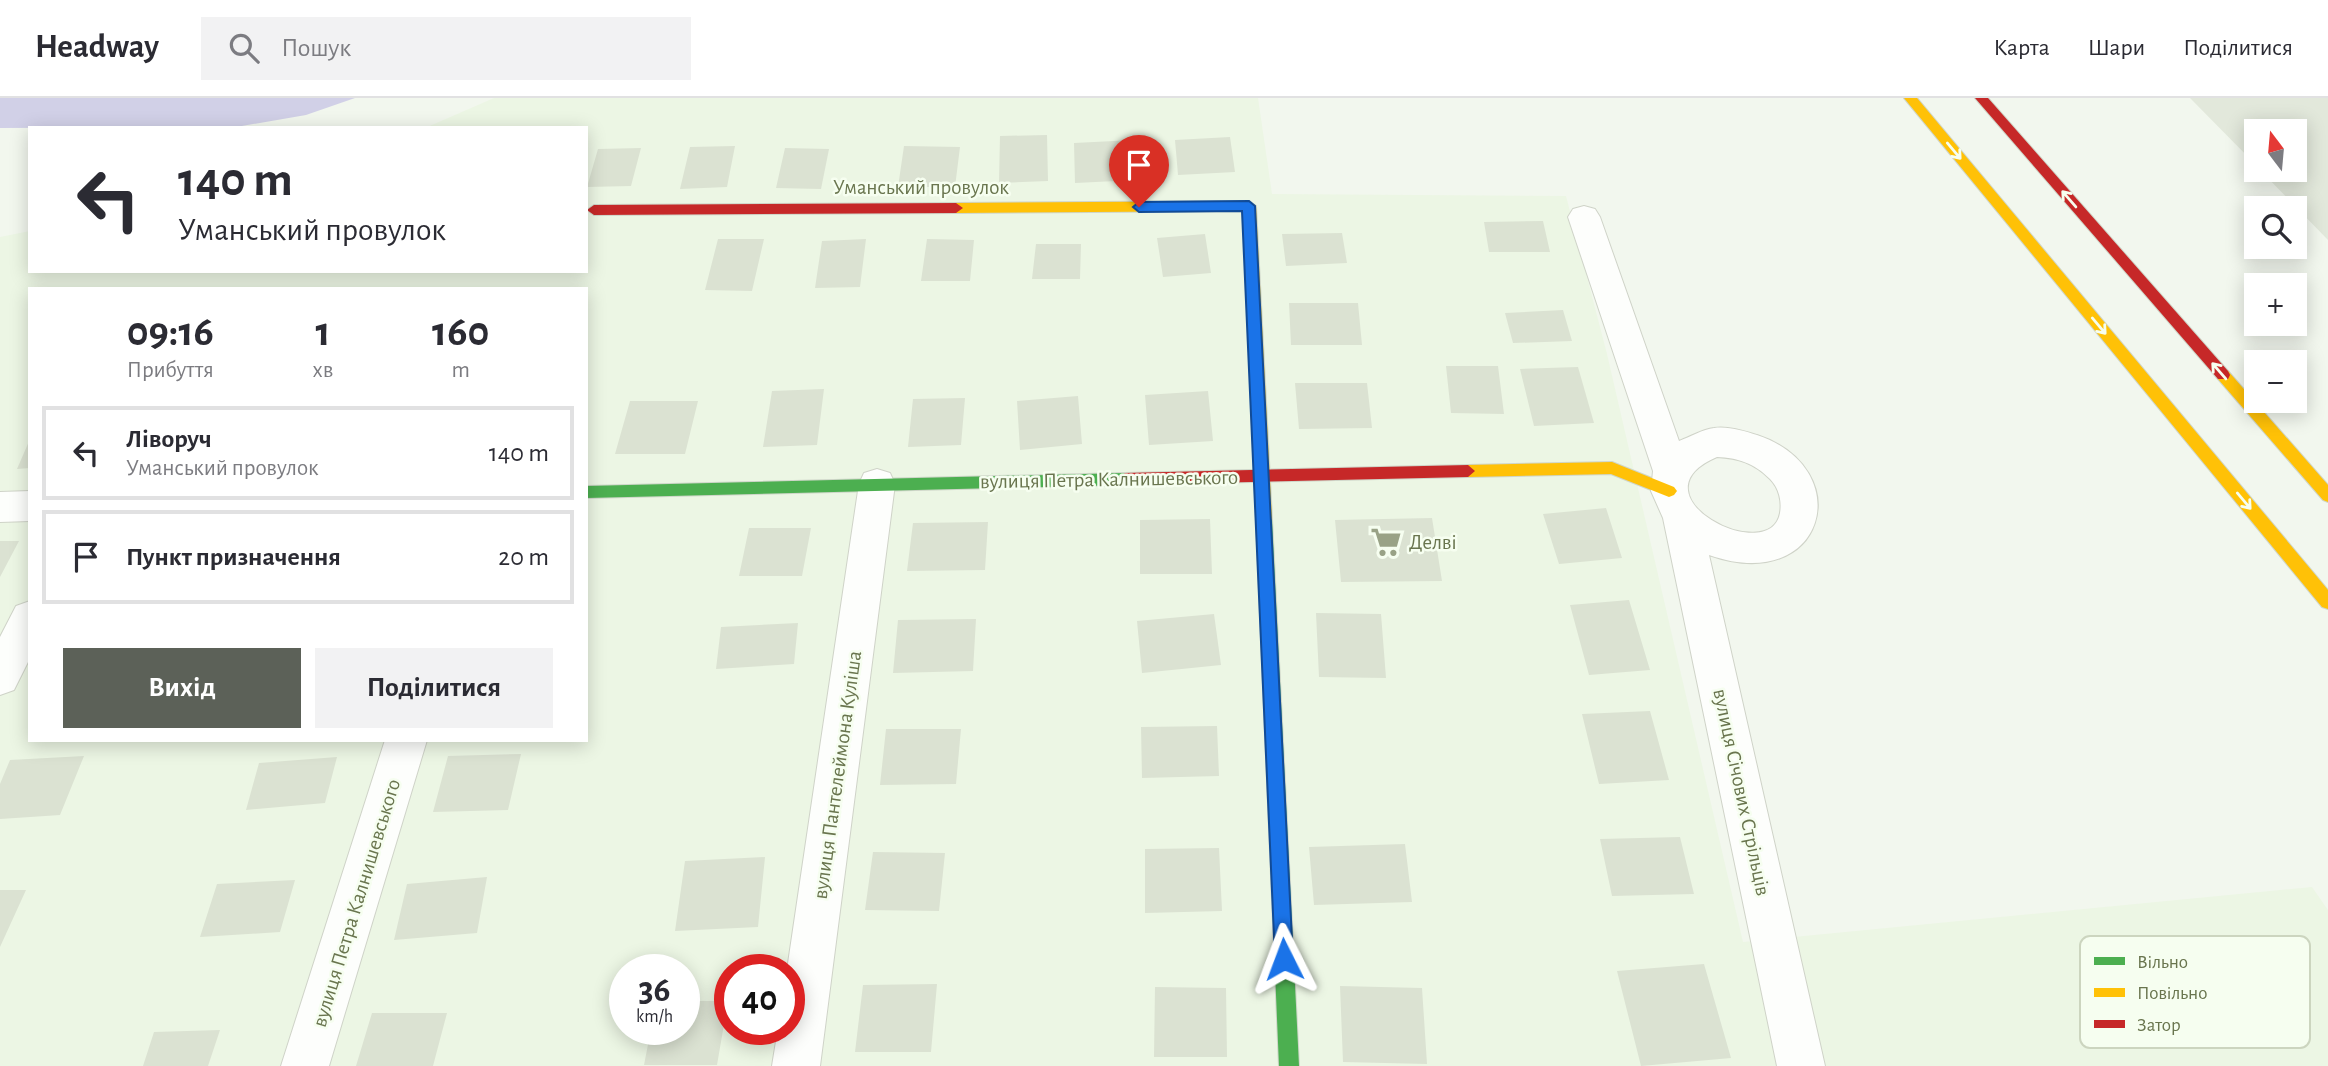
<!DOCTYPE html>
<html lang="uk">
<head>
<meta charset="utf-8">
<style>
	:root { --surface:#fff; --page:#f2f2f3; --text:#2b2b33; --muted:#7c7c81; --line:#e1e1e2; --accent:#5c6158 }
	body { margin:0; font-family:"Alegreya Sans",sans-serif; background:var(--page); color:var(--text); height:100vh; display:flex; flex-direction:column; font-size:26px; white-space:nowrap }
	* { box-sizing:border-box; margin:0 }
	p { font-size:23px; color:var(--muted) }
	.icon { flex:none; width:38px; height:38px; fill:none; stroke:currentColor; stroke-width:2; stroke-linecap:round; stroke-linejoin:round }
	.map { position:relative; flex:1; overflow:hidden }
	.drawer { position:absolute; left:28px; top:189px; width:560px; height:455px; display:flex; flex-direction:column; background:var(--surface); border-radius:0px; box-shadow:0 4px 18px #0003 }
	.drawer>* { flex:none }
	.guide { position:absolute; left:28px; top:28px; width:560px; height:147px; border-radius:0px; box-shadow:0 4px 18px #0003; background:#fff; color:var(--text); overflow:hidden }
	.needle { width:46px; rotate:344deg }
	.controls { position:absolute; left:2244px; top:21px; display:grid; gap:14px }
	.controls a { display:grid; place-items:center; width:63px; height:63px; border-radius:0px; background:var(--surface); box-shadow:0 4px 18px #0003; font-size:35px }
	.speed { position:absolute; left:609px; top:856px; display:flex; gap:14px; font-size:35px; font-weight:700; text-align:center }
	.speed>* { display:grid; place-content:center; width:91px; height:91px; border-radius:50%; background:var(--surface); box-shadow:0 4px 18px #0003; line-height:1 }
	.speed small { font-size:18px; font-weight:400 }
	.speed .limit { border:10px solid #d22; background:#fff; color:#111 }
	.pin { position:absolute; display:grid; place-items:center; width:60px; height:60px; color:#fff; margin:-72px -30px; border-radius:50% 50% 50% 0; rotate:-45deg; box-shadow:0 0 7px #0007 }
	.pin .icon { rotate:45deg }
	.me { position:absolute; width:77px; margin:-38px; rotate:357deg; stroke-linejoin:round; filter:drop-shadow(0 0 5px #0008) }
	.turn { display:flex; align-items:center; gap:24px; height:147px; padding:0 35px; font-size:32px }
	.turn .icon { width:91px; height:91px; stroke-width:2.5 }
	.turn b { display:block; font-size:49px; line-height:60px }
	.eta { display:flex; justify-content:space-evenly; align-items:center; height:119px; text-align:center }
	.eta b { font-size:42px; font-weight:700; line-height:49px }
	.primary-button { display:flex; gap:14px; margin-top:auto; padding:14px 35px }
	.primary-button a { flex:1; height:80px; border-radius:0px; background:var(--accent); color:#fff; font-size:28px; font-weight:700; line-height:80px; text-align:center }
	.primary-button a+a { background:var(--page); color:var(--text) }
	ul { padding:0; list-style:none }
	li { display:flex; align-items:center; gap:21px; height:94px; margin:0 14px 10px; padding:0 21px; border:4px solid var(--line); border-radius:0px }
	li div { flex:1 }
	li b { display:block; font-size:26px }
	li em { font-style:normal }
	header { display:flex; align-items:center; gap:42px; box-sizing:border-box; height:98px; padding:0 35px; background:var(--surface); border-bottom:2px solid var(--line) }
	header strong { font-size:33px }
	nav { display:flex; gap:38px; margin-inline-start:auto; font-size:24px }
	.search { width:490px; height:63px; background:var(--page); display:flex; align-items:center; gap:18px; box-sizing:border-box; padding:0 24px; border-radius:0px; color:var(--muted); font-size:26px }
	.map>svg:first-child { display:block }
</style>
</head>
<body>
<header>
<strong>Headway</strong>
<div class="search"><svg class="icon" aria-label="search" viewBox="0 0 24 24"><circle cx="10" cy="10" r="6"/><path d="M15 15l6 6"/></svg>Пошук</div>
<nav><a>Карта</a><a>Шари</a><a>Поділитися</a></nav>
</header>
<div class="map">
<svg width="2328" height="968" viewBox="0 0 2328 968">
	<rect width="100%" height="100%" fill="#f2f7ee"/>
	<path fill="#ecf6e4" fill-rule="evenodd" d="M 494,0 L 1258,0 L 1272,96 L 1566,98 L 1607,256 L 1743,844 L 2312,789 L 2328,812 L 2328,968 L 0,968 L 0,139 L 30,133 L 30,173 L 586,173 L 586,30 L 425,30 ZM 30,191 L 586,191 L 586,642 L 30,642 ZM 625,872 L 684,872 L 684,931 L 625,931 ZM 730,872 L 789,872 L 789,931 L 730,931 Z"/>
	<path fill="#e2e8db" d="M 2190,0 L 2328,0 L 2328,142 L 2260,72 L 2294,72 L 2294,33 L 2256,33 L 2256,67 Z"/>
	<path fill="#d1d0e7" d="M 0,0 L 355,0 L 306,17 L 236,29 L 0,30 Z"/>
	<path fill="#dbe2d2" d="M 1047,37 L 1048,83 L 999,85 L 1000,38 Z
		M 1230,39 L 1235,74 L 1178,77 L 1175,42 Z
		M 1134,42 L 1137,82 L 1075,85 L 1074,45 Z
		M 735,48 L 727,89 L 680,91 L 690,49 Z
		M 904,48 L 960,49 L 955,89 L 898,89 Z
		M 641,50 L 631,88 L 587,89 L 598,51 Z
		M 785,50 L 829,51 L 821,91 L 776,90 Z
		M 1543,123 L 1550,154 L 1489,154 L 1484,124 Z
		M 1342,135 L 1347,165 L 1286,168 L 1282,136 Z
		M 1205,136 L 1211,175 L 1163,179 L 1157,140 Z
		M 718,141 L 764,141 L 752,193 L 705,192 Z
		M 866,141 L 860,189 L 815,190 L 822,143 Z
		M 927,141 L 974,142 L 970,183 L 921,183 Z
		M 1036,146 L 1081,146 L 1080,181 L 1032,181 Z
		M 1289,205 L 1358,205 L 1362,247 L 1291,247 Z
		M 1563,212 L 1572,243 L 1513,245 L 1505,215 Z
		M 1446,268 L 1498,268 L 1504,316 L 1451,315 Z
		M 1578,269 L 1594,325 L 1534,328 L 1520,271 Z
		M 1295,285 L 1367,285 L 1372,330 L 1299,331 Z
		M 824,291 L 817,347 L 763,349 L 772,293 Z
		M 1208,293 L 1213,343 L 1149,347 L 1145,297 Z
		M 1078,298 L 1082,346 L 1020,352 L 1017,303 Z
		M 965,300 L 961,347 L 908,349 L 913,301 Z
		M 630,303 L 698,303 L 685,356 L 615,356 Z
		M 30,341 L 30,370 L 17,371 Z
		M 1606,410 L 1622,460 L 1559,466 L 1543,416 Z
		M 1432,420 L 1442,483 L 1341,484 L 1335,422 Z
		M 1210,421 L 1212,476 L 1140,476 L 1140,422 Z
		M 988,424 L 985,472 L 907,473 L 913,425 Z
		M 749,430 L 811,430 L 802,478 L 739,478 Z
		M 0,443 L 19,443 L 0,479 Z
		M 1629,502 L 1650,572 L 1589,577 L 1570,507 Z
		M 1316,515 L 1381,516 L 1386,580 L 1319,579 Z
		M 1214,516 L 1221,567 L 1142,575 L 1137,523 Z
		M 976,521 L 973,573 L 893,575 L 898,522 Z
		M 798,525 L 794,566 L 716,571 L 721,529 Z
		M 1650,613 L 1669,682 L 1599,686 L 1582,616 Z
		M 1217,628 L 1219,678 L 1142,680 L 1141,629 Z
		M 886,631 L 961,631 L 956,686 L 880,687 Z
		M 521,656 L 508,712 L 433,714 L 448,658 Z
		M 84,658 L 60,717 L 0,721 L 0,686 L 10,662 Z
		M 337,659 L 325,705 L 246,712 L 259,665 Z
		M 1680,739 L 1694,796 L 1612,798 L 1600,741 Z
		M 1405,746 L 1412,804 L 1314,807 L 1309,749 Z
		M 1219,750 L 1222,813 L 1145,815 L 1145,751 Z
		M 873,754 L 945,755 L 939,813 L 865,812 Z
		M 765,759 L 758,829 L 675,833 L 685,763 Z
		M 487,779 L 477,835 L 394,842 L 407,786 Z
		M 295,782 L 280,834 L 200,839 L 217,786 Z
		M 0,792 L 26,792 L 0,849 Z
		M 1704,866 L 1731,960 L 1641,968 L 1617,873 Z
		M 937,886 L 931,954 L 855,954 L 863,887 Z
		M 1340,888 L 1422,890 L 1427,966 L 1343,964 Z
		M 1155,889 L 1226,890 L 1227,959 L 1154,959 Z
		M 684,903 L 728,903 L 717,967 L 644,967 L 651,931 L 684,931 Z
		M 372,915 L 447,915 L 433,968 L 356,968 Z
		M 220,932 L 208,968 L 143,968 L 154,934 Z"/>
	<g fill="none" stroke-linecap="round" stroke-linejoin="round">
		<g stroke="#cfd3c8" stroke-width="2">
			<path id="street" d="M 1584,108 L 1595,111 L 1600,119 L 1679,343 C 1690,339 1703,331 1714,330 C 1728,328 1744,333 1757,337 C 1859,371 1825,498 1709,457 L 1825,968 L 1777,968 L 1663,420 L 1651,393 L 1653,373 L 1568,119 L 1573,111 ZM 1717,359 C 1738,360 1754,365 1770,381 C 1779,390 1782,403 1780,415 C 1770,470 1628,397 1717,359 Z
				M 877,371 L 890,375 L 895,386 L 820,968 L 772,968 L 778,931 L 789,931 L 789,872 L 787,872 L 859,386 L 864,375 Z
				M 30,393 L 30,423 L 0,424 L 0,394 Z
				M 30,503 L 30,560 L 14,592 L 0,597 L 0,539 L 16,508 Z
				M 385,642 L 427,642 L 329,968 L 281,968 Z"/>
		</g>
		<g stroke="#cfd6c9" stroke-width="2">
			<path id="fast" d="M 1125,375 L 1133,381 L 1125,387 L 586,400 L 586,388 Z
				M 1264,415 L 1269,416 L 1272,421 L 1299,968 L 1279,968 L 1256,421 L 1259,416 Z"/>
		</g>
		<g stroke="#cfd6c9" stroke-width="2">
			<path id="slow" d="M 1904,0 L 1917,0 L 2328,492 L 2328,511 L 2322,509 Z
				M 1249,103 L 1256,108 L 1272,421 L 1269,426 L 1259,426 L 1256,421 L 1243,113 L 956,115 L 949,110 L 956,105 Z
				M 2223,271 L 2228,273 L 2328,387 L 2328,404 L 2323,402 L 2218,281 L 2216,277 L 2218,273 Z
				M 1612,364 L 1674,389 L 1677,393 L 1674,397 L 1669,399 L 1611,376 L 1468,379 L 1461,373 L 1468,367 Z"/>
		</g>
		<g stroke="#cfd6c9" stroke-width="2">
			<path id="jam" d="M 1975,0 L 1988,0 L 2228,273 L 2230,277 L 2228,281 L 2218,281 Z
				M 956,105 L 963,110 L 956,115 L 594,117 L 587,112 L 594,107 Z
				M 1468,367 L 1475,373 L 1468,379 L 1125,387 L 1117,381 L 1125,375 Z"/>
		</g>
		<use href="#street" fill="#fdfefc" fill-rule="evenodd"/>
		<use href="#fast" fill="#4caf50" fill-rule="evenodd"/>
		<use href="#slow" fill="#ffc107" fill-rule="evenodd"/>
		<use href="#jam" fill="#c62828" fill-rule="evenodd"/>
	</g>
	<defs><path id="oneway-shaft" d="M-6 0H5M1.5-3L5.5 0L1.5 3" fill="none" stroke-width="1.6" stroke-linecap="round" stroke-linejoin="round" transform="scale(1.75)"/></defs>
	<g stroke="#f6fef0">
		<use href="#oneway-shaft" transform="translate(1954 53) rotate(50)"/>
		<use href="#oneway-shaft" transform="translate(2069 101) rotate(-131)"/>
		<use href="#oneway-shaft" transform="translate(2099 228) rotate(50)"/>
		<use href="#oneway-shaft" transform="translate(2219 273) rotate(-131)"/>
		<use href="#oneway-shaft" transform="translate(2244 403) rotate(50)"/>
	</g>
	<path fill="#1a73e8" stroke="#114b97" stroke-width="2" d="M 1249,103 L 1255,108 L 1293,861 L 1291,867 L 1284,870 L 1277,867 L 1275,861 L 1242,113 L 1139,114 L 1133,109 L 1139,104 Z"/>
	<defs>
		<g id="supermarket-bare" transform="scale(2.415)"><path d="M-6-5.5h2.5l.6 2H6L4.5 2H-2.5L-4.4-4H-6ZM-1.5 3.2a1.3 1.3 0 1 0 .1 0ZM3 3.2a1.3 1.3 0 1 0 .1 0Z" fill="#99a286" stroke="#f6fef0" stroke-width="2.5" paint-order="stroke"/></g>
	</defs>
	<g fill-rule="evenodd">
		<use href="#supermarket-bare" x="1386" y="444"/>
	</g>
	<g text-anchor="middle" stroke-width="5" stroke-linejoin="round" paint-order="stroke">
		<g font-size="21" fill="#69754e" stroke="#f6fef0">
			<text x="921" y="96">Уманський провулок</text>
			<text transform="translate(1109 381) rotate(-1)" y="7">вулиця Петра Калнишевського</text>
			<text transform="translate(837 677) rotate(-82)" y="7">вулиця Пантелеймона Куліша</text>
			<text transform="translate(1742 694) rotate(78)" y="7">вулиця Січових Стрільців</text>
			<text transform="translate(356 805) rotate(-73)" y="7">вулиця Петра Калнишевського</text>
		</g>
		<g font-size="21" fill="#69754e" stroke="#f6fef0" text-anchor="start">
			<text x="1409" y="451">Делві</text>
		</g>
	</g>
	<rect x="2080" y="838" width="230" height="112" rx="10" fill="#f6fef0" stroke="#ccd5bf" stroke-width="2"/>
	<rect x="2094" y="859" width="31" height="8" fill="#4caf50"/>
	<rect x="2094" y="890" width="31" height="9" fill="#ffc107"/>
	<rect x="2094" y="922" width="31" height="8" fill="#c62828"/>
	<g font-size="19" fill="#69754e">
		<text x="2137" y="870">Вільно</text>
		<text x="2137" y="901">Повільно</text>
		<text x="2137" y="933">Затор</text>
	</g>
</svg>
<div class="controls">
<a><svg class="needle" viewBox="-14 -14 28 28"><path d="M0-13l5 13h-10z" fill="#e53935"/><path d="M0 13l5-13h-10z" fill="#7c7c81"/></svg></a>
<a><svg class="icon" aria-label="search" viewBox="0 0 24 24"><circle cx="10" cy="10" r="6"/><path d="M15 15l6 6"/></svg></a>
<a>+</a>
<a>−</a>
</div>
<div class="speed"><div>36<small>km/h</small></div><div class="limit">40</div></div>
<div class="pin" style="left:1139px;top:109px;background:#d93025"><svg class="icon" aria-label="arrive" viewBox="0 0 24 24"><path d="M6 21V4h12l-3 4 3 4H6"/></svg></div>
<svg class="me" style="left:1284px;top:861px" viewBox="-20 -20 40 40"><path d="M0-17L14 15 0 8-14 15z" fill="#1a73e8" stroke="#fff" stroke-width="4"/></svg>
<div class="guide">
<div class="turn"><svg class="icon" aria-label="left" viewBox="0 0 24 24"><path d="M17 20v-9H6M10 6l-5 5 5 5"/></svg><div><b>140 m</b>Уманський провулок</div></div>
</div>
<section class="drawer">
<div class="eta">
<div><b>09:16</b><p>Прибуття</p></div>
<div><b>1</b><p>хв</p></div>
<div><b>160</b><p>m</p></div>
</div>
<ul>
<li><svg class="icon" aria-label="left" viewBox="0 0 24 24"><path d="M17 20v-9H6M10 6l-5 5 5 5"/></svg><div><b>Ліворуч</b><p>Уманський провулок</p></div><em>140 m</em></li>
<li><svg class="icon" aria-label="arrive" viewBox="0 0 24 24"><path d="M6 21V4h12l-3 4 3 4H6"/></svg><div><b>Пункт призначення</b></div><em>20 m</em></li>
</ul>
<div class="primary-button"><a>Вихід</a><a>Поділитися</a></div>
</section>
</div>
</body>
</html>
